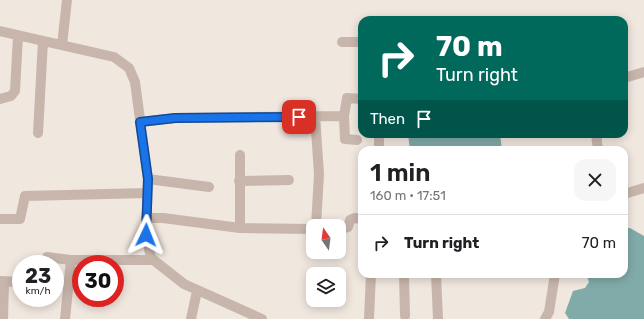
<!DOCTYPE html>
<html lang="en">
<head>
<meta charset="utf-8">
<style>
	:root { --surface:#fff; --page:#f6f6f6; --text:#202124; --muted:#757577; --line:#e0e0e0 }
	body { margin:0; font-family:Rubik,sans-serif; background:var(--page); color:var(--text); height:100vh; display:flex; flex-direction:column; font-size:15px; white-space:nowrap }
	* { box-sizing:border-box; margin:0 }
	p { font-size:13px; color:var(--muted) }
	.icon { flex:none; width:22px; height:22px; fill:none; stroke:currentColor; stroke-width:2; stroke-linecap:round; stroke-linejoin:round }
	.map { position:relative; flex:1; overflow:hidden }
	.drawer { position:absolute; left:358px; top:146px; width:270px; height:132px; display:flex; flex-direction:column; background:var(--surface); border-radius:12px; box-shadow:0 2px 10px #0003 }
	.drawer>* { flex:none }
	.top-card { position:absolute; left:358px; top:16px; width:270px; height:122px; border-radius:12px; box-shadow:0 2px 10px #0003; background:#00695c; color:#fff; overflow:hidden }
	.needle { width:26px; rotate:346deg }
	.tools { position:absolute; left:306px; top:219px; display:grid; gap:8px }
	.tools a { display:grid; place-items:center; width:40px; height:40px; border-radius:8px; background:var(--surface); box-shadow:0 2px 10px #0003; font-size:20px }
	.speed { position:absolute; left:12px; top:255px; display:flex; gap:8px; font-size:20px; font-weight:700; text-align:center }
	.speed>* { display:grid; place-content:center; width:52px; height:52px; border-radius:50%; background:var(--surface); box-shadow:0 2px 10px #0003; line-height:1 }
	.speed small { font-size:10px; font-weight:400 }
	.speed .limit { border:6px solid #d22; background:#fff; color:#111 }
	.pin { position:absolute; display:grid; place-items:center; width:34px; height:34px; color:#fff; margin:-17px; border-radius:8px; box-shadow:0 2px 6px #0006 }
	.me { position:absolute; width:44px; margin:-22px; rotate:2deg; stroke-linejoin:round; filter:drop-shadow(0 0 3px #0008) }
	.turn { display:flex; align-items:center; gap:14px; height:84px; padding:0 12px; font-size:18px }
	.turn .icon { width:52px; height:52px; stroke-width:2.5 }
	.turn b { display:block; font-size:28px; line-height:34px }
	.then { display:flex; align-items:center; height:38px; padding:0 12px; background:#0003; gap:8px; font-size:15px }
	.round { display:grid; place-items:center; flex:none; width:42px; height:42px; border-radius:12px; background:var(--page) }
	.overview { display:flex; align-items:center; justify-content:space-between; height:68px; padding:0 12px }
	h1 { font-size:24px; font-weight:600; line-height:30px }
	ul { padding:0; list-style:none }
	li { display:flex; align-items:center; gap:12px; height:56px; padding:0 12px; border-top:1px solid var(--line) }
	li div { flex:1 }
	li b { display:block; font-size:15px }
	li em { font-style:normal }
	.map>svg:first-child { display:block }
</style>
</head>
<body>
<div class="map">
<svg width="644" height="319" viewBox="0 0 644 319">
	<rect width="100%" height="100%" fill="#f0e7df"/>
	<path fill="#81aba8" d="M 408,134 L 500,134 L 502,150 L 410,150 Z
		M 624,228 L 630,228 L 644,236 L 644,319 L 569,319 L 565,313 L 573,291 L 585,288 L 589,282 L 586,274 L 624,274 Z"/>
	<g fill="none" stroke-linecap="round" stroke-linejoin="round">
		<path stroke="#c8b6ac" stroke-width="10" d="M 0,31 L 114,57 L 129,68 L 135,82 L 148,179 L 146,235 L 151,258 L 184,284 L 262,319
			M 342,42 L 362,42
			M 62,45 L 67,0
			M 624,78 L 644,72
			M 0,99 L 11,96 L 15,91 L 18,36
			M 315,116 L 319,174 L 316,226
			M 140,122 L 175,118 L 344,116
			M 38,133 L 43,41
			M 596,134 L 598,150
			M 357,140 L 345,139 L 344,116 L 347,98 L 362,99
			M 379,150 L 379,134
			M 240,155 L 240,228
			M 148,179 L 209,187
			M 239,181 L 289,180
			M 624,194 L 644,188
			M 146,218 L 163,218 L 240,228 L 313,229
			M 0,219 L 20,219 L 25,196 L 147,193
			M 339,229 L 348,227 L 350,220 L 355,218 L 362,219
			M 46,264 L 47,257 L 71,260 L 153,260
			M 404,274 L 405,316
			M 436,274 L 438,319
			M 0,281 L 21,282
			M 55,284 L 68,285
			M 3,319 L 4,282
			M 65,319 L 71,260
			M 191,319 L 197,291
			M 369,319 L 371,274
			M 545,319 L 549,312 L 555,274"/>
	</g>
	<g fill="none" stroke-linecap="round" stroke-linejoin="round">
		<g stroke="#114b97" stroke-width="10">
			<path id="route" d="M 146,235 L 148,179 L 140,122 L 175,118 L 299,117"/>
		</g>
		<use href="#route" stroke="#1a73e8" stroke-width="7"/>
	</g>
</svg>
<div class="tools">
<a><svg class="needle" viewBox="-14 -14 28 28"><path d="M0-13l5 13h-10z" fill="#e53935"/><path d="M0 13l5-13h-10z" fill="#757577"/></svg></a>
<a><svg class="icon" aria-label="layers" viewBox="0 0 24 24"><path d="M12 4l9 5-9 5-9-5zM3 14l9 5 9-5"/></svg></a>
</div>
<div class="speed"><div>23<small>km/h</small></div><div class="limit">30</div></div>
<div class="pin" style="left:299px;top:117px;background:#d93025"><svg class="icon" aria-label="arrive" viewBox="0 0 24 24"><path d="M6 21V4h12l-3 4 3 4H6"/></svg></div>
<svg class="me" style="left:146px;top:235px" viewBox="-20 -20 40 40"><path d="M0-17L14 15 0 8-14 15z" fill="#1a73e8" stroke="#fff" stroke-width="4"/></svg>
<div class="top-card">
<div class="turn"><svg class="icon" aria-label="right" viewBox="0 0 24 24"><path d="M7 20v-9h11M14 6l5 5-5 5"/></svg><div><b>70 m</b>Turn right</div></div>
<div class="then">Then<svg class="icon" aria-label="arrive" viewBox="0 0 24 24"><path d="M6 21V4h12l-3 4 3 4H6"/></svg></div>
</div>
<section class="drawer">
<div class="overview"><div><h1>1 min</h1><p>160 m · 17:51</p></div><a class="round"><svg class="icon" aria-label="close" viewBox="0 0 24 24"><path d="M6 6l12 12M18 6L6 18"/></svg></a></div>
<ul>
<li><svg class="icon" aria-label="right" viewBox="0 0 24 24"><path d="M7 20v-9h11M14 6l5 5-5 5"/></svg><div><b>Turn right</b></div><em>70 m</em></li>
</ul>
</section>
</div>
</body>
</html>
